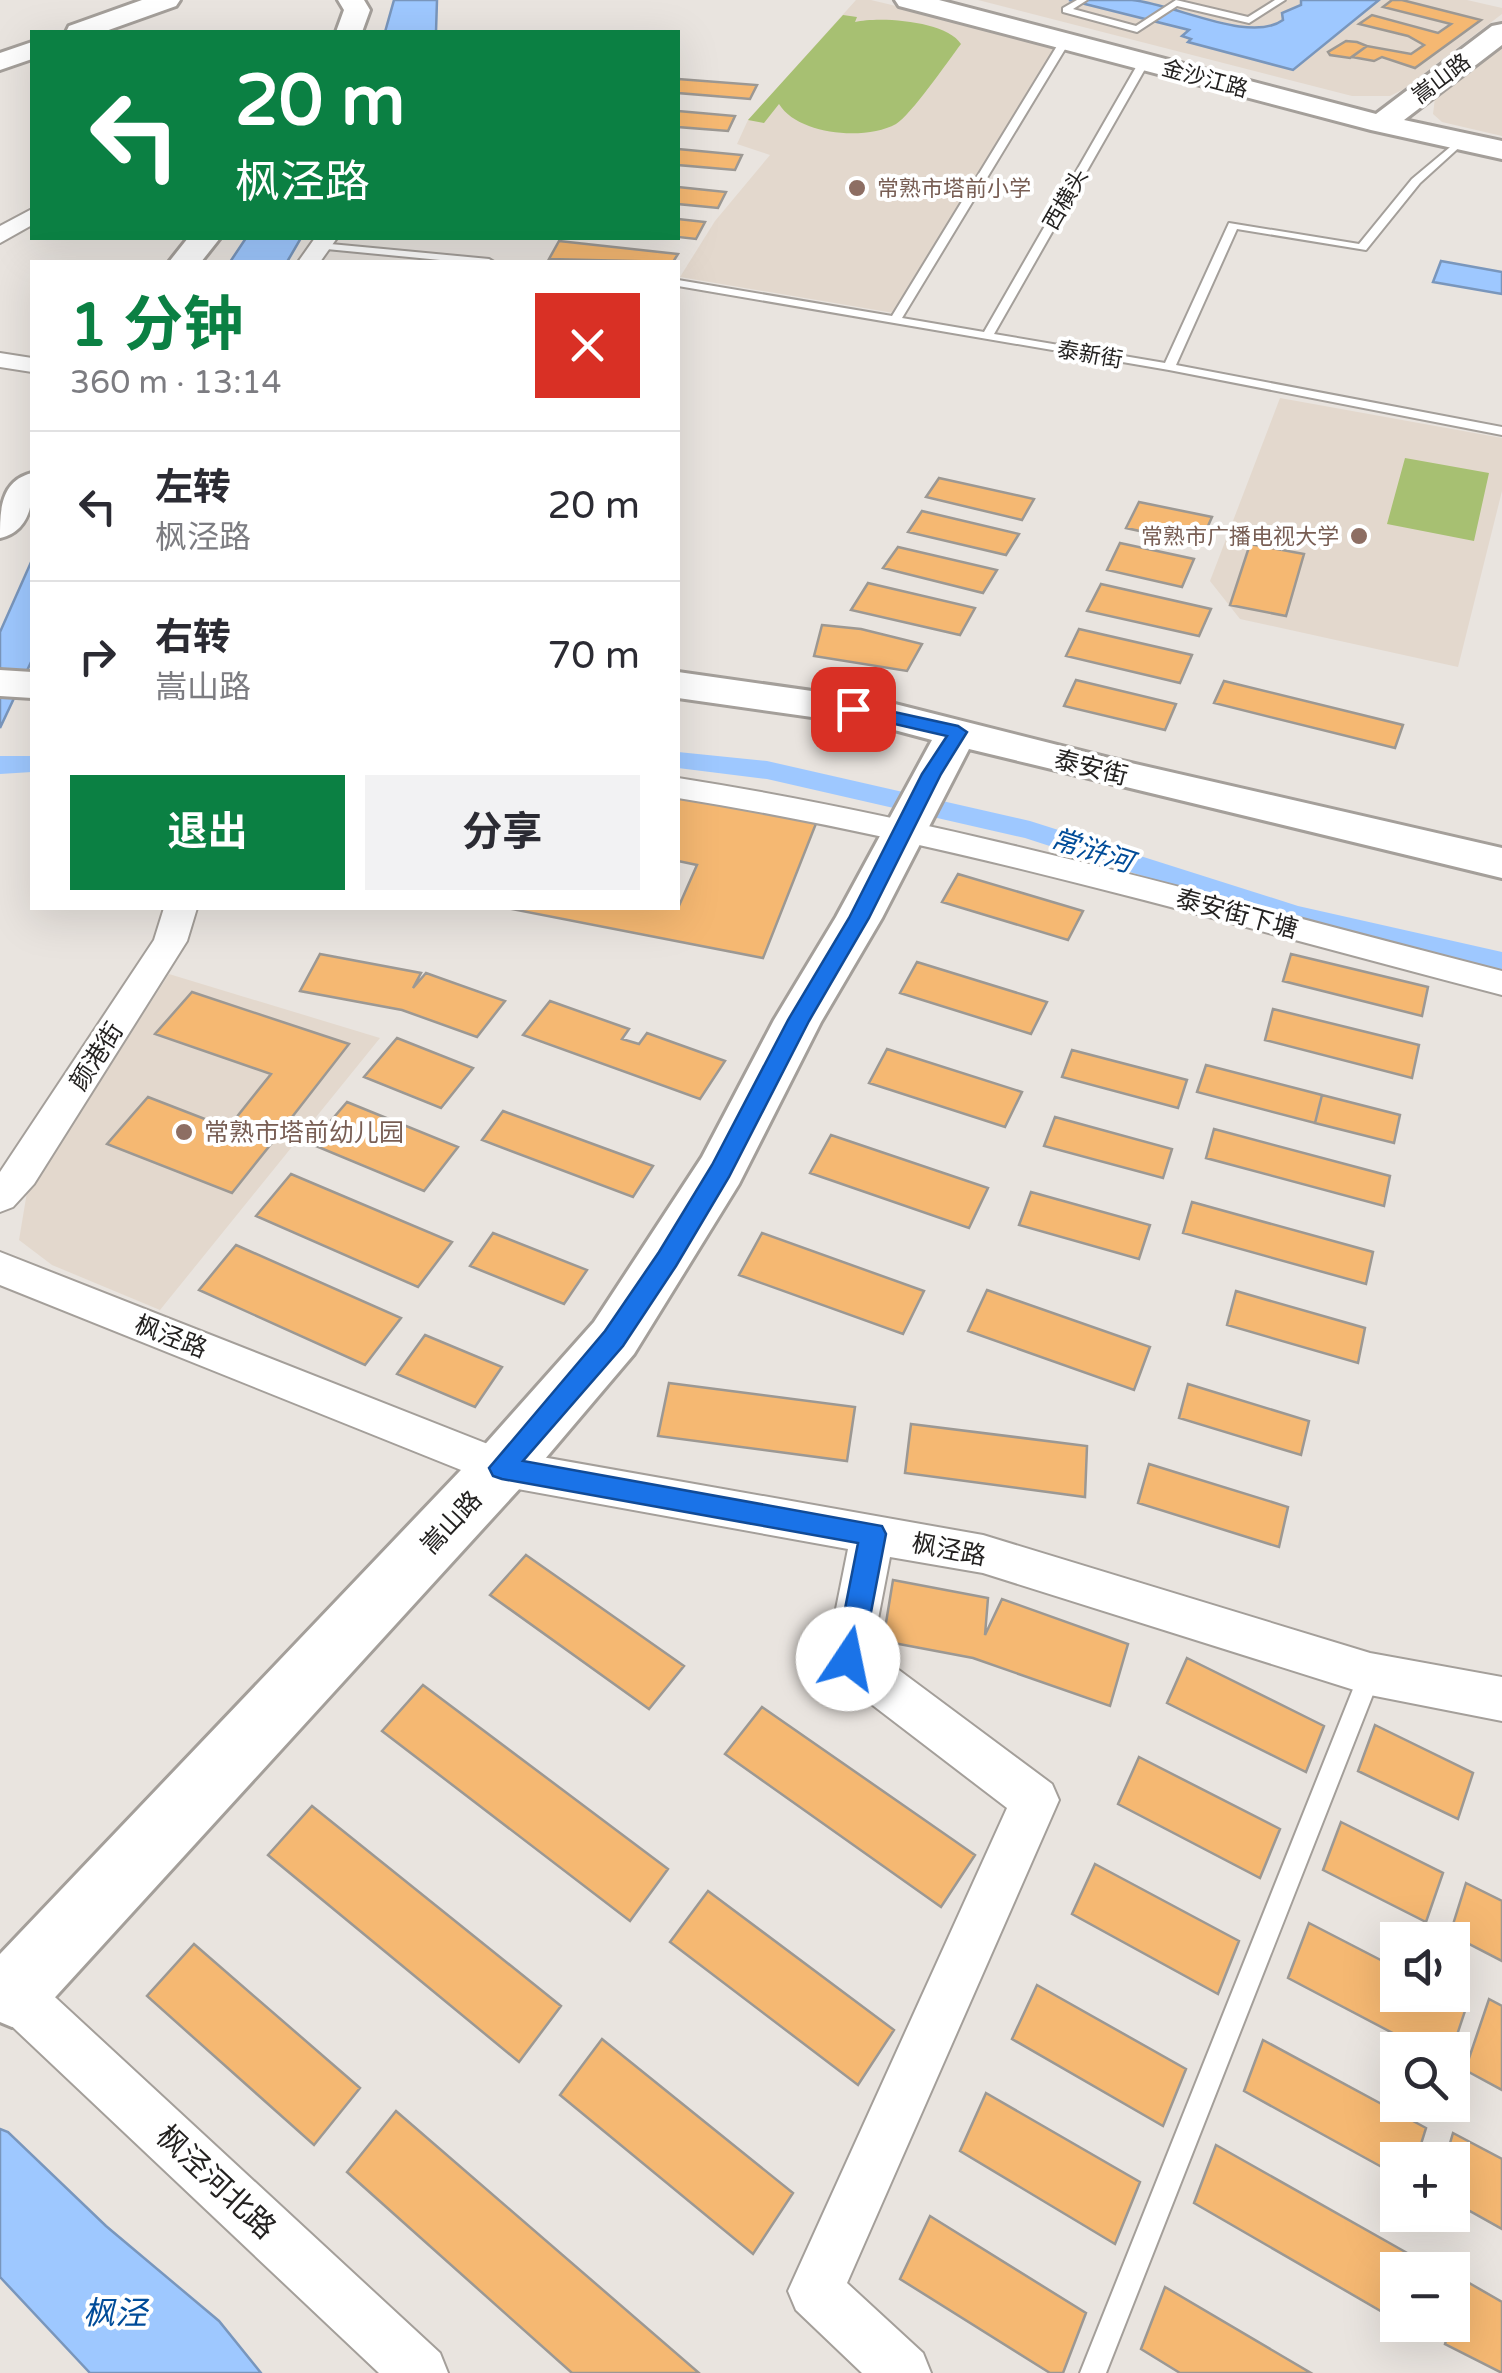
<!DOCTYPE html>
<html lang="zh">
<head>
<meta charset="utf-8">
<style>
	:root { --surface:#fff; --page:#f2f2f3; --text:#2b2b33; --muted:#7c7c81; --line:#e1e1e2; --accent:#0b8043 }
	body { margin:0; font-family:"Varela Round","Noto Sans SC",sans-serif; background:var(--page); color:var(--text); height:100vh; display:flex; flex-direction:column; font-size:38px; white-space:nowrap }
	* { box-sizing:border-box; margin:0 }
	p { font-size:32px; color:var(--muted) }
	.icon { flex:none; width:55px; height:55px; fill:none; stroke:currentColor; stroke-width:2; stroke-linecap:round; stroke-linejoin:round }
	.map { position:relative; flex:1; overflow:hidden }
	.drawer { position:absolute; left:30px; top:260px; width:650px; height:650px; display:flex; flex-direction:column; background:var(--surface); border-radius:0px; box-shadow:0 10px 40px #0002 }
	.drawer>* { flex:none }
	.guide { position:absolute; left:30px; top:30px; width:650px; height:210px; border-radius:0px; box-shadow:0 10px 40px #0002; background:#0b8043; color:#fff; overflow:hidden }
	.controls { position:absolute; left:1380px; top:1922px; display:grid; gap:20px }
	.controls a { display:grid; place-items:center; width:90px; height:90px; border-radius:0px; background:var(--surface); box-shadow:0 10px 40px #0002; font-size:50px }
	.pin { position:absolute; display:grid; place-items:center; width:85px; height:85px; color:#fff; margin:-42px; border-radius:20px; box-shadow:0 5px 15px #0006 }
	.me { position:absolute; width:110px; margin:-55px; rotate:11deg; stroke-linejoin:round; filter:drop-shadow(0 0 8px #0008) }
	.turn { display:flex; align-items:center; gap:35px; height:210px; padding:0 40px; font-size:45px }
	.turn .icon { width:130px; height:130px; stroke-width:2.5 }
	.turn b { display:block; font-size:70px; line-height:85px }
	.round { display:grid; place-items:center; flex:none; width:105px; height:105px; border-radius:0px; background:var(--page) }
	.headline { display:flex; align-items:center; justify-content:space-between; height:170px; padding:0 40px }
	h1 { font-size:60px; font-weight:700; line-height:75px; color:var(--accent) }
	.button { display:flex; gap:20px; margin-top:auto; padding:20px 40px }
	.button a { flex:1; height:115px; border-radius:0px; background:var(--accent); color:#fff; font-size:40px; font-weight:700; line-height:115px; text-align:center }
	.button a+a { background:var(--page); color:var(--text) }
	ul { padding:0; list-style:none }
	li { display:flex; align-items:center; gap:30px; height:150px; padding:0 40px; border-top:2px solid var(--line) }
	li div { flex:1 }
	li b { display:block; font-size:38px }
	li em { font-style:normal }
	.map>svg:first-child { display:block }
</style>
</head>
<body>
<div class="map">
<svg width="1502" height="2373" viewBox="0 0 1502 2373">
	<rect width="100%" height="100%" fill="#e9e4df"/>
	<path fill="#e3d8cd" d="M 856,0 L 871,0 L 1058,45 L 894,313 L 680,277 L 715,221 L 770,155 L 737,144 L 748,120 Z
		M 978,0 L 1467,0 L 1502,8 L 1502,14 L 1402,90 L 1390,96 L 1352,96 Z
		M 1502,46 L 1502,136 L 1442,122 L 1433,114 L 1435,98 Z
		M 1280,398 L 1502,438 L 1502,491 L 1458,667 L 1240,619 L 1210,581 Z
		M 169,974 L 380,1038 L 160,1310 L 52,1265 L 19,1240 L 29,1180 L 99,1083 Z"/>
	<path fill="#a7c072" d="M 843,15 L 857,17 L 855,22 C 880,16 947,21 961,44 C 948,61 911,115 896,124 C 865,141 798,135 779,104 L 764,123 L 748,120 Z
		M 1405,458 L 1489,473 L 1474,541 L 1387,524 Z"/>
	<path fill="#9ec8ff" stroke="#7996bc" stroke-width="2.5" d="M 394,0 L 437,0 L 436,32 L 385,32 Z
		M 1069,0 C 1090,0 1112,0 1132,0 C 1175,4 1250,44 1283,20 L 1282,13 L 1301,5 L 1301,0 L 1379,0 L 1293,70 L 1188,42 L 1191,39 L 1182,36 L 1189,30 Z
		M 246,238 L 301,238 L 287,262 L 230,262 Z
		M 1441,261 L 1502,272 L 1502,294 L 1433,282 Z
		M 32,560 L 32,660 L 0,728 L 0,632 Z
		M 0,2129 L 8,2132 L 106,2226 L 219,2321 L 261,2373 L 90,2373 L 0,2277 Z"/>
	<g fill="none" stroke-linecap="round" stroke-linejoin="round">
		<path fill="#9ec8ff" fill-rule="evenodd" d="M 678,752 L 767,761 L 1030,821 L 1298,906 L 1502,952 L 1502,972 L 1294,925 L 1025,838 L 767,779 L 678,768 Z
			M 0,756 L 32,756 L 32,772 L 0,774 Z"/>
	</g>
	<path fill="#f5b872" stroke="#9c9893" stroke-width="2.5" d="M 1392,0 L 1402,0 L 1481,20 L 1415,68 L 1382,57 L 1374,61 L 1352,57 L 1367,46 L 1411,54 L 1424,45 L 1408,36 L 1359,24 L 1372,15 L 1438,33 L 1451,24 L 1383,7 Z
		M 1346,41 L 1357,42 L 1367,46 L 1350,58 L 1330,55 L 1328,52 Z
		M 678,79 L 757,85 L 750,99 L 678,93 Z
		M 678,111 L 735,116 L 728,131 L 678,127 Z
		M 678,149 L 742,155 L 735,170 L 678,165 Z
		M 678,187 L 726,192 L 718,208 L 678,204 Z
		M 678,219 L 705,222 L 696,239 L 678,237 Z
		M 559,241 L 678,254 L 673,262 L 549,259 Z
		M 939,478 L 1034,499 L 1022,520 L 926,497 Z
		M 1139,502 L 1212,517 L 1200,544 L 1126,528 Z
		M 922,511 L 1019,534 L 1006,555 L 908,532 Z
		M 1120,543 L 1194,559 L 1182,587 L 1107,570 Z
		M 1250,544 L 1304,554 L 1286,616 L 1230,605 Z
		M 898,547 L 997,570 L 983,593 L 883,568 Z
		M 868,583 L 975,608 L 960,635 L 851,610 Z
		M 1101,584 L 1211,609 L 1199,636 L 1087,611 Z
		M 822,625 L 861,629 L 922,644 L 907,671 L 814,656 Z
		M 1079,629 L 1192,655 L 1180,683 L 1066,656 Z
		M 1076,680 L 1176,704 L 1165,730 L 1064,706 Z
		M 1224,681 L 1403,725 L 1395,748 L 1214,703 Z
		M 678,795 L 817,821 L 763,958 L 507,908 L 678,908 L 697,865 L 678,861 Z
		M 958,874 L 1083,911 L 1068,940 L 942,902 Z
		M 320,954 L 421,973 L 413,988 L 426,973 L 505,1001 L 477,1037 L 402,1010 L 300,991 Z
		M 1291,954 L 1428,987 L 1422,1016 L 1283,981 Z
		M 917,962 L 1047,1002 L 1031,1034 L 900,993 Z
		M 192,992 L 349,1044 L 271,1144 L 228,1128 L 271,1074 L 155,1034 Z
		M 550,1001 L 629,1029 L 622,1039 L 639,1044 L 647,1033 L 725,1061 L 700,1099 L 523,1035 Z
		M 1273,1009 L 1419,1045 L 1412,1078 L 1265,1040 Z
		M 397,1038 L 473,1068 L 441,1108 L 364,1077 Z
		M 887,1049 L 1022,1092 L 1005,1127 L 869,1083 Z
		M 1072,1050 L 1187,1080 L 1178,1108 L 1062,1077 Z
		M 1206,1065 L 1322,1095 L 1315,1123 L 1197,1092 Z
		M 1322,1095 L 1400,1115 L 1394,1143 L 1315,1123 Z
		M 148,1097 L 228,1128 L 271,1144 L 232,1193 L 107,1144 Z
		M 347,1102 L 458,1147 L 424,1191 L 311,1144 Z
		M 503,1111 L 653,1166 L 633,1197 L 482,1140 Z
		M 1055,1117 L 1172,1149 L 1163,1178 L 1044,1146 Z
		M 1214,1129 L 1390,1176 L 1384,1206 L 1206,1158 Z
		M 831,1135 L 988,1188 L 969,1228 L 810,1173 Z
		M 291,1174 L 452,1242 L 418,1287 L 256,1216 Z
		M 1031,1192 L 1150,1225 L 1139,1259 L 1019,1225 Z
		M 1192,1202 L 1373,1252 L 1366,1284 L 1183,1233 Z
		M 493,1233 L 587,1270 L 564,1304 L 470,1266 Z
		M 762,1233 L 924,1291 L 903,1334 L 739,1275 Z
		M 236,1245 L 401,1318 L 365,1365 L 199,1290 Z
		M 987,1290 L 1150,1347 L 1134,1390 L 968,1331 Z
		M 1236,1291 L 1365,1328 L 1358,1363 L 1227,1325 Z
		M 425,1335 L 502,1367 L 475,1407 L 397,1374 Z
		M 669,1383 L 855,1407 L 847,1461 L 658,1436 Z
		M 1188,1384 L 1309,1421 L 1301,1455 L 1179,1418 Z
		M 911,1424 L 1087,1446 L 1085,1497 L 905,1473 Z
		M 1149,1464 L 1288,1507 L 1279,1547 L 1138,1503 Z
		M 526,1555 L 684,1666 L 649,1709 L 490,1595 Z
		M 893,1580 L 988,1598 L 985,1635 L 1002,1599 L 1128,1644 L 1110,1706 L 973,1658 L 883,1641 Z
		M 1187,1658 L 1324,1726 L 1306,1772 L 1167,1703 Z
		M 423,1685 L 668,1869 L 630,1921 L 382,1731 Z
		M 762,1707 L 975,1855 L 941,1907 L 725,1754 Z
		M 1375,1725 L 1473,1773 L 1458,1819 L 1358,1771 Z
		M 1139,1757 L 1280,1829 L 1260,1878 L 1118,1804 Z
		M 312,1806 L 561,2006 L 519,2062 L 268,1855 Z
		M 1341,1822 L 1443,1873 L 1426,1922 L 1323,1870 Z
		M 1095,1864 L 1239,1941 L 1218,1994 L 1072,1914 Z
		M 1466,1883 L 1502,1901 L 1502,1961 L 1450,1934 Z
		M 708,1891 L 894,2030 L 858,2085 L 670,1942 Z
		M 1309,1923 L 1398,1969 L 1398,1995 L 1447,1995 L 1467,2005 L 1452,2050 L 1425,2050 L 1288,1978 Z
		M 194,1944 L 360,2088 L 314,2145 L 147,1996 Z
		M 1037,1985 L 1186,2069 L 1163,2126 L 1012,2039 Z
		M 1489,1999 L 1502,2006 L 1502,2090 L 1465,2070 Z
		M 602,2039 L 793,2193 L 753,2254 L 560,2095 Z
		M 1263,2040 L 1426,2128 L 1416,2160 L 1398,2160 L 1398,2176 L 1244,2091 Z
		M 986,2093 L 1140,2182 L 1115,2244 L 960,2151 Z
		M 396,2111 L 699,2373 L 572,2373 L 347,2172 Z
		M 1453,2133 L 1502,2159 L 1502,2229 L 1452,2201 L 1452,2160 L 1445,2160 Z
		M 1216,2145 L 1432,2267 L 1398,2270 L 1398,2321 L 1194,2203 Z
		M 930,2216 L 1086,2313 L 1063,2373 L 1050,2373 L 900,2279 Z
		M 1464,2280 L 1502,2302 L 1502,2373 L 1445,2344 Z
		M 1165,2287 L 1311,2373 L 1180,2373 L 1141,2349 Z"/>
	<g fill="none" stroke-linecap="round" stroke-linejoin="round">
		<g stroke="#a49f9a" stroke-width="4">
			<path id="lane" d="M 1077,0 L 1087,0 L 1073,9 L 1136,26 L 1176,0 L 1248,17 L 1275,0 L 1285,0 L 1249,23 L 1177,6 L 1137,32 L 1063,12 L 1063,8 Z
				M 1065,38 L 1070,41 L 902,318 L 984,332 L 1139,62 L 1144,59 L 1149,62 L 994,334 L 1165,363 L 1229,223 L 1359,244 L 1412,179 L 1461,138 L 1464,139 L 1464,143 L 1420,183 L 1366,250 L 1237,229 L 1176,365 L 1502,427 L 1502,435 L 1169,370 L 678,286 L 678,280 L 892,316 L 1060,41 Z
				M 320,243 L 489,259 L 494,262 L 461,262 L 316,248 L 316,244 Z
				M 1370,1664 L 1377,1667 L 1381,1674 L 1106,2373 L 1080,2373 L 1359,1674 L 1363,1667 Z"/>
		</g>
		<g stroke="#a49f9a" stroke-width="4">
			<path id="street" d="M 32,209 L 32,225 L 0,243 L 0,226 Z
				M 315,238 L 337,238 L 320,262 L 298,262 Z
				M 0,353 L 32,358 L 32,372 L 0,367 Z
				M 678,778 C 958,822 1228,901 1502,971 L 1502,995 C 1228,924 958,843 678,798 Z
				M 164,908 L 197,908 L 187,941 L 34,1184 L 13,1207 L 0,1212 L 0,1172 L 154,940 Z
				M 0,1252 L 503,1450 L 983,1535 L 1370,1653 L 1502,1677 L 1502,1721 L 1370,1695 L 983,1573 L 890,1557 L 872,1650 L 1052,1784 L 1059,1800 L 847,2283 L 923,2353 L 931,2373 L 862,2373 L 796,2310 L 788,2291 L 1007,1808 L 832,1674 L 826,1659 L 848,1549 L 501,1486 L 0,1285 Z
				M 12,1967 L 30,1974 L 440,2353 L 448,2373 L 379,2373 L 0,2015 L 0,1972 Z"/>
		</g>
		<g stroke="#a49f9a" stroke-width="6">
			<path id="secondary" d="M 142,0 L 180,0 L 176,6 L 103,32 L 66,32 L 69,26 Z
				M 338,0 L 364,0 L 370,10 L 362,32 L 336,32 L 344,10 Z
				M 895,0 L 939,0 L 1376,114 L 1492,26 L 1502,24 L 1502,45 L 1404,120 L 1502,141 L 1502,159 L 1371,130 L 899,6 Z
				M 32,42 L 32,59 L 0,70 L 0,53 Z
				M 188,238 L 220,238 L 201,262 L 169,262 Z
				M 32,473 C 34,500 31,531 0,538 C 0,511 0,481 32,473 Z
				M 0,670 L 32,672 L 32,698 L 0,696 Z
				M 678,672 L 883,701 L 1109,758 L 1502,848 L 1502,878 L 969,749 L 882,918 L 821,1022 L 739,1184 L 634,1354 L 522,1486 L 37,2017 L 12,2027 L 0,2022 L 0,1954 L 480,1450 L 594,1322 L 702,1157 L 774,1020 L 836,917 L 932,740 L 883,727 L 678,698 Z"/>
		</g>
		<use href="#lane" fill="#fff" fill-rule="evenodd"/>
		<use href="#street" fill="#fff" fill-rule="evenodd"/>
		<use href="#secondary" fill="#fff" fill-rule="evenodd"/>
	</g>
	<path fill="#1a73e8" stroke="#114b97" stroke-width="2.5" d="M 853,703 L 958,726 L 967,732 L 941,774 L 869,918 L 809,1021 L 729,1177 L 676,1266 L 623,1346 L 523,1461 L 882,1526 L 886,1534 L 862,1659 L 858,1668 L 848,1671 L 839,1668 L 835,1659 L 858,1543 L 502,1479 L 493,1476 L 489,1468 L 605,1331 L 659,1252 L 712,1165 L 788,1020 L 849,918 L 922,774 L 947,736 L 847,713 L 847,705 Z"/>
	<g fill="#8d6e63" stroke="#fff" stroke-width="4">
		<circle cx="857" cy="188" r="10"/>
		<circle cx="1359" cy="536" r="10"/>
		<circle cx="184" cy="1132" r="10"/>
	</g>
	<g text-anchor="middle" stroke-width="8" stroke-linejoin="round" paint-order="stroke">
		<g font-size="22" fill="#242221" stroke="#fff">
			<text transform="translate(1205 78) rotate(15)" y="8">金沙江路</text>
			<text transform="translate(1441 78) rotate(-37)" y="8">嵩山路</text>
			<text transform="translate(1065 199) rotate(-60)" y="8">西横头</text>
			<text transform="translate(1090 354) rotate(10)" y="8">泰新街</text>
		</g>
		<g font-size="22" fill="#785e54" stroke="#fff" text-anchor="start">
			<text x="877" y="196">常熟市塔前小学</text>
			<text x="1339" y="544" text-anchor="end">常熟市广播电视大学</text>
		</g>
		<g font-size="25" fill="#242221" stroke="#fff">
			<text transform="translate(1091 767) rotate(14)" y="9">泰安街</text>
			<text transform="translate(1237 913) rotate(15)" y="9">泰安街下塘</text>
			<text transform="translate(96 1056) rotate(-57)" y="9">颜港街</text>
			<text transform="translate(171 1336) rotate(21)" y="9">枫泾路</text>
			<text transform="translate(451 1522) rotate(-47)" y="9">嵩山路</text>
			<text transform="translate(949 1549) rotate(11)" y="9">枫泾路</text>
		</g>
		<g font-size="25" fill="#785e54" stroke="#fff" text-anchor="start">
			<text x="204" y="1141">常熟市塔前幼儿园</text>
		</g>
		<g font-size="28" font-style="italic" fill="#004c99" stroke="#fff">
			<text transform="translate(1092 850) rotate(18)" y="10">常浒河</text>
		</g>
		<g font-size="30" fill="#242221" stroke="#fff">
			<text transform="translate(216 2182) rotate(43)" y="10">枫泾河北路</text>
		</g>
		<g font-size="32" font-style="italic" fill="#004c99" stroke="#fff">
			<text x="115" y="2324">枫泾</text>
		</g>
	</g>
</svg>
<div class="controls">
<a><svg class="icon" aria-label="sound" viewBox="0 0 24 24"><path d="M4 9h4l5-4v14l-5-4H4zM17 9q2 3 0 6"/></svg></a>
<a><svg class="icon" aria-label="search" viewBox="0 0 24 24"><circle cx="10" cy="10" r="6"/><path d="M15 15l6 6"/></svg></a>
<a>+</a>
<a>−</a>
</div>
<div class="pin" style="left:853px;top:709px;background:#d93025"><svg class="icon" aria-label="arrive" viewBox="0 0 24 24"><path d="M6 21V4h12l-3 4 3 4H6"/></svg></div>
<svg class="me" style="left:848px;top:1659px" viewBox="-20 -20 40 40"><circle r="19" fill="#fff"/><path d="M0-13L10 11 0 6-10 11z" fill="#1a73e8"/></svg>
<div class="guide">
<div class="turn"><svg class="icon" aria-label="left" viewBox="0 0 24 24"><path d="M17 20v-9H6M10 6l-5 5 5 5"/></svg><div><b>20 m</b>枫泾路</div></div>
</div>
<section class="drawer">
<div class="headline"><div><h1>1 分钟</h1><p>360 m · 13:14</p></div><a class="round" style="background:#d93025;color:#fff"><svg class="icon" aria-label="close" viewBox="0 0 24 24"><path d="M6 6l12 12M18 6L6 18"/></svg></a></div>
<ul>
<li><svg class="icon" aria-label="left" viewBox="0 0 24 24"><path d="M17 20v-9H6M10 6l-5 5 5 5"/></svg><div><b>左转</b><p>枫泾路</p></div><em>20 m</em></li>
<li><svg class="icon" aria-label="right" viewBox="0 0 24 24"><path d="M7 20v-9h11M14 6l5 5-5 5"/></svg><div><b>右转</b><p>嵩山路</p></div><em>70 m</em></li>
</ul>
<div class="button"><a>退出</a><a>分享</a></div>
</section>
</div>
</body>
</html>
